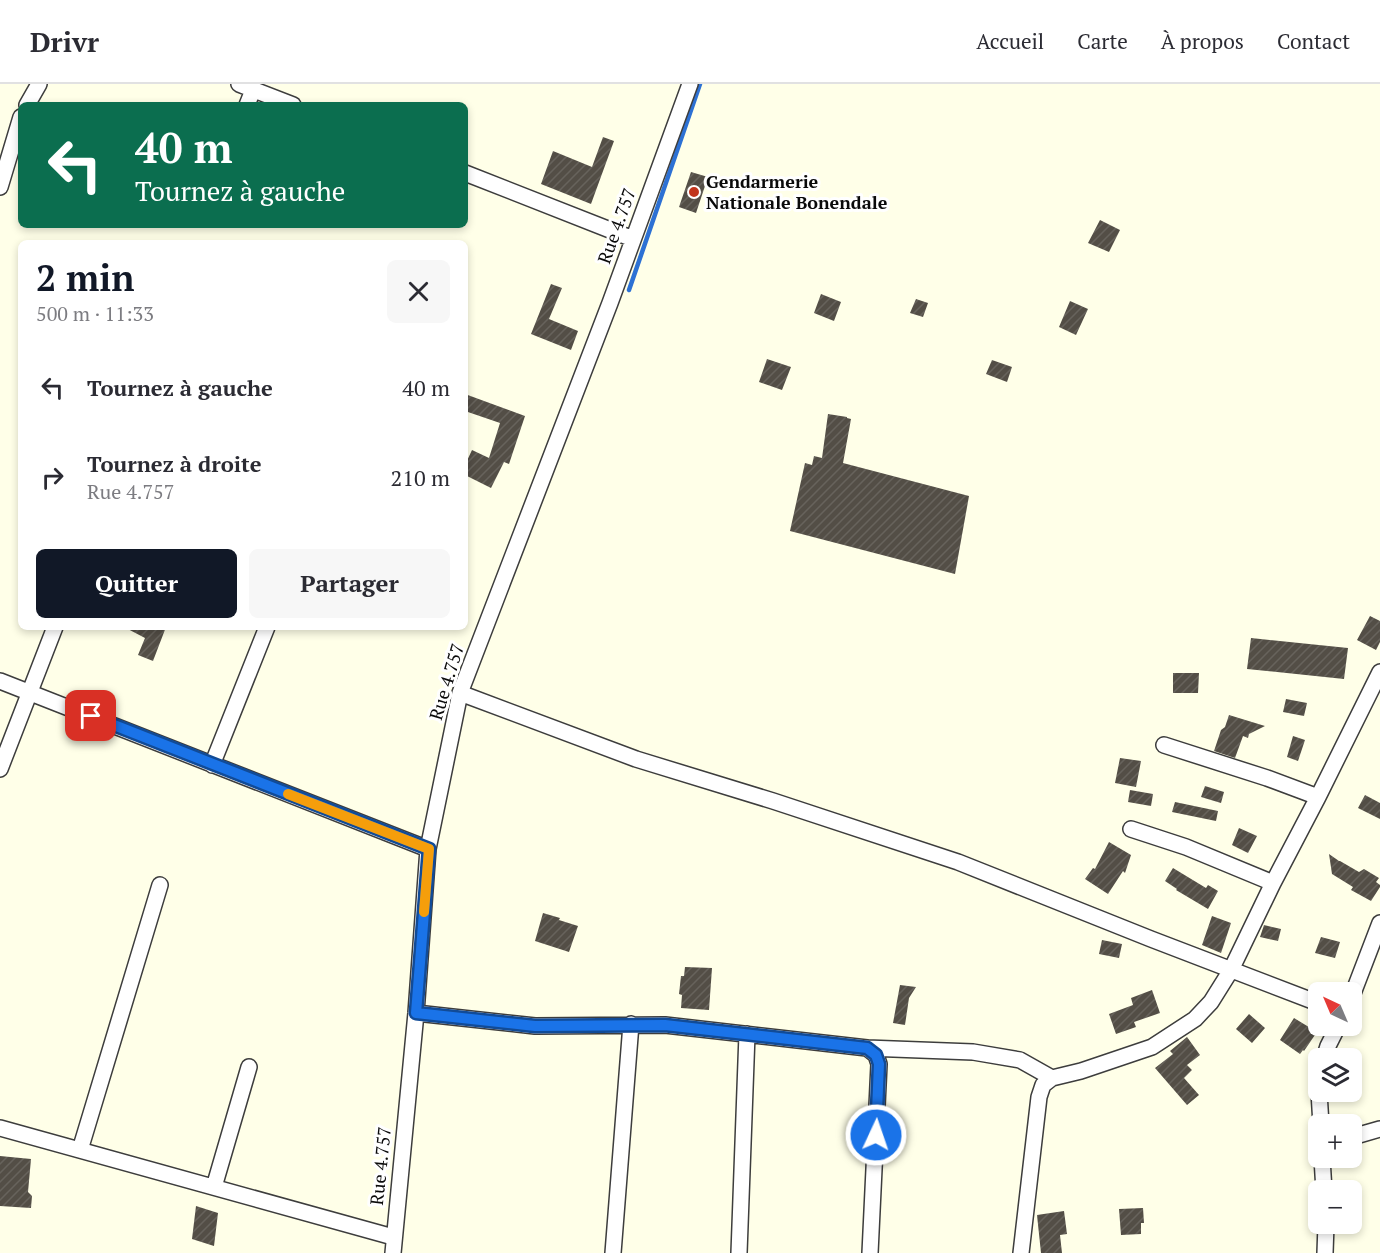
<!DOCTYPE html>
<html lang="fr">
<head>
<meta charset="utf-8">
<style>
	:root { --surface:#fff; --page:#f7f7f7; --text:#2b2b33; --muted:#7c7c81; --line:#e1e1e2; --accent:#111827 }
	body { margin:0; font-family:"PT Serif",serif; background:var(--page); color:var(--text); height:100vh; display:flex; flex-direction:column; font-size:22px; white-space:nowrap }
	* { box-sizing:border-box; margin:0 }
	p { font-size:20px; color:var(--muted) }
	.icon { flex:none; width:33px; height:33px; fill:none; stroke:currentColor; stroke-width:2; stroke-linecap:round; stroke-linejoin:round }
	.map { position:relative; flex:1; overflow:hidden }
	.sheet { position:absolute; left:18px; top:156px; width:450px; height:390px; display:flex; flex-direction:column; background:var(--surface); border-radius:9px; box-shadow:0 3px 9px #0003 }
	.sheet>* { flex:none }
	.hud { position:absolute; left:18px; top:18px; width:450px; height:126px; border-radius:9px; box-shadow:0 3px 9px #0003; background:#0b6e4f; color:#fff; overflow:hidden }
	.needle { width:39px; rotate:316deg }
	.tools { position:absolute; left:1308px; top:898px; display:grid; gap:12px }
	.tools a { display:grid; place-items:center; width:54px; height:54px; border-radius:9px; background:var(--surface); box-shadow:0 3px 9px #0003; font-size:30px }
	.pin { position:absolute; display:grid; place-items:center; width:51px; height:51px; color:#fff; margin:-26px; border-radius:12px; box-shadow:0 3px 9px #0006 }
	.me { position:absolute; width:66px; margin:-33px; rotate:3deg; stroke-linejoin:round; filter:drop-shadow(0 0 4px #0008) }
	.turn { display:flex; align-items:center; gap:21px; height:126px; padding:0 18px; font-size:27px }
	.turn .icon { width:78px; height:78px; stroke-width:2.5 }
	.turn b { display:block; font-size:42px; line-height:51px }
	.round { display:grid; place-items:center; flex:none; width:63px; height:63px; border-radius:9px; background:var(--page) }
	.head { display:flex; align-items:center; justify-content:space-between; height:102px; padding:0 18px }
	h1 { font-size:36px; font-weight:700; line-height:45px; color:var(--accent) }
	.button { display:flex; gap:12px; margin-top:auto; padding:12px 18px }
	.button a { flex:1; height:69px; border-radius:9px; background:var(--accent); color:#fff; font-size:24px; font-weight:700; line-height:69px; text-align:center }
	.button a+a { background:var(--page); color:var(--text) }
	ul { padding:0; list-style:none }
	li { display:flex; align-items:center; gap:18px; height:90px; padding:0 18px }
	li div { flex:1 }
	li b { display:block; font-size:22px }
	li em { font-style:normal }
	header { display:flex; align-items:center; gap:36px; box-sizing:border-box; height:84px; padding:0 30px; background:var(--surface); border-bottom:2px solid var(--line) }
	header strong { font-size:28px }
	nav { display:flex; gap:33px; margin-inline-start:auto; font-size:21px }
	.map>svg:first-child { display:block }
</style>
</head>
<body>
<header>
<strong>Drivr</strong>
<nav><a>Accueil</a><a>Carte</a><a>À propos</a><a>Contact</a></nav>
</header>
<div class="map">
<svg width="1380" height="1169" viewBox="0 0 1380 1169">
	<defs>
		<pattern id="building-hatch" width="6" height="6" patternUnits="userSpaceOnUse" patternTransform="scale(1.5)"><rect width="6" height="6" fill="#534e46"/><path d="M-1 1l2-2M0 6l6-6M5 7l2-2" fill="none" stroke="#67635c"/></pattern>
	</defs>
	<rect width="100%" height="100%" fill="#ffffe8"/>
	<g fill="none" stroke-linecap="round" stroke-linejoin="round">
		<path stroke="#2d71d4" stroke-width="4.5" d="M 629,206 L 700,0"/>
	</g>
	<path fill="url(#building-hatch)" d="M 603,53 L 614,57 L 591,120 L 541,100 L 553,67 L 592,83 Z
		M 691,88 L 708,93 L 696,129 L 679,123 Z
		M 1100,136 L 1120,146 L 1109,168 L 1088,159 Z
		M 551,200 L 562,204 L 549,235 L 578,247 L 571,266 L 531,250 Z
		M 821,210 L 841,218 L 834,237 L 814,229 Z
		M 916,215 L 928,219 L 923,233 L 910,229 Z
		M 1070,217 L 1088,225 L 1076,251 L 1059,243 Z
		M 767,275 L 791,283 L 782,306 L 759,298 Z
		M 992,276 L 1012,283 L 1007,298 L 986,290 Z
		M 465,310 L 525,332 L 509,380 L 504,378 L 491,404 L 465,391 L 465,381 L 472,366 L 489,374 L 500,339 L 465,327 Z
		M 828,330 L 847,333 L 847,334 L 851,335 L 843,379 L 969,412 L 955,490 L 790,447 L 805,379 L 812,381 L 814,372 L 822,374 Z
		M 1370,532 L 1380,537 L 1380,558 L 1376,566 L 1357,556 Z
		M 124,543 L 166,543 L 153,577 L 138,571 L 145,554 Z
		M 1251,554 L 1348,564 L 1344,595 L 1247,585 Z
		M 1173,589 L 1199,589 L 1198,609 L 1173,609 Z
		M 1286,615 L 1307,619 L 1304,632 L 1283,628 Z
		M 1229,631 L 1265,642 L 1249,650 L 1248,654 L 1243,652 L 1235,674 L 1214,667 L 1221,646 L 1225,643 Z
		M 1293,652 L 1305,656 L 1298,677 L 1287,673 Z
		M 1120,674 L 1141,677 L 1136,703 L 1115,699 Z
		M 1205,702 L 1224,708 L 1221,719 L 1201,713 Z
		M 1130,706 L 1153,710 L 1151,722 L 1128,718 Z
		M 1365,711 L 1380,719 L 1380,735 L 1358,724 Z
		M 1175,718 L 1218,727 L 1216,737 L 1172,728 Z
		M 1239,744 L 1257,752 L 1248,769 L 1232,761 Z
		M 1109,758 L 1131,771 L 1125,789 L 1123,787 L 1108,810 L 1085,795 L 1093,784 L 1095,785 Z
		M 1329,770 L 1339,777 L 1340,777 L 1359,788 L 1364,785 L 1379,794 L 1376,798 L 1380,801 L 1380,803 L 1371,817 L 1351,806 L 1353,803 L 1332,790 Z
		M 1173,784 L 1206,804 L 1208,801 L 1218,807 L 1208,825 L 1176,806 L 1177,805 L 1165,797 Z
		M 543,829 L 560,834 L 559,836 L 578,842 L 569,868 L 535,857 Z
		M 1212,832 L 1231,839 L 1221,869 L 1202,861 Z
		M 1264,841 L 1281,845 L 1278,857 L 1260,853 Z
		M 1321,853 L 1340,858 L 1335,874 L 1315,869 Z
		M 1102,856 L 1122,860 L 1119,874 L 1099,870 Z
		M 685,883 L 712,884 L 709,926 L 681,924 L 682,911 L 679,910 L 681,892 L 684,892 Z
		M 900,901 L 916,903 L 909,914 L 905,941 L 893,939 Z
		M 1152,906 L 1160,929 L 1134,938 L 1136,943 L 1116,950 L 1109,930 L 1133,921 L 1131,914 Z
		M 1249,930 L 1265,944 L 1252,959 L 1236,945 Z
		M 1294,934 L 1317,948 L 1304,967 L 1303,966 L 1300,970 L 1280,956 Z
		M 1187,953 L 1200,971 L 1187,981 L 1192,986 L 1184,994 L 1199,1011 L 1187,1021 L 1155,984 L 1173,970 L 1170,967 Z
		M 0,1072 L 31,1075 L 28,1108 L 32,1112 L 31,1124 L 0,1122 Z
		M 196,1122 L 218,1129 L 214,1162 L 192,1155 Z
		M 1143,1124 L 1144,1139 L 1141,1139 L 1141,1150 L 1121,1151 L 1119,1125 Z
		M 1064,1127 L 1067,1150 L 1060,1151 L 1062,1169 L 1041,1169 L 1037,1131 Z"/>
	<g fill="none" stroke-linecap="round" stroke-linejoin="round">
		<g stroke="#3d3d3d" stroke-width="18">
			<path id="minor" d="M 239,0 L 293,21
				M 27,21 L 39,0
				M 247,21 L 253,6
				M 465,89 L 633,155
				M 0,103 L 21,33
				M 0,597 L 428,765
				M 460,609 L 636,675 L 773,717 L 958,778 L 1151,855 L 1318,919
				M 1164,661 L 1267,694 L 1318,713
				M 212,681 L 267,543
				M 0,685 L 55,543
				M 1131,745 L 1186,763 L 1273,799
				M 1352,912 L 1380,839
				M 416,929 L 535,942 L 665,941 L 867,964 L 876,971 L 879,980 L 870,1169
				M 867,964 L 973,968 L 1020,976 L 1052,994
				M 1324,975 L 1328,962 L 1338,942
				M 1318,991 L 1318,994
				M 1319,1008 L 1321,1041
				M 0,1044 L 393,1153
				M 1352,1053 L 1380,1045
				M 80,1066 L 160,801
				M 1322,1074 L 1324,1107
				M 214,1103 L 249,983
				M 393,1169 L 416,929 L 428,765 L 460,609 L 610,219 L 690,0
				M 613,1169 L 631,940
				M 739,1169 L 747,950
				M 1021,1169 L 1039,1013 L 1043,1001 L 1052,994 L 1081,987 L 1152,963 L 1195,935 L 1211,918 L 1231,886 L 1273,799 L 1318,713 L 1380,588
				M 1325,1169 L 1326,1140"/>
		</g>
		<use href="#minor" stroke="#fff" stroke-width="15"/>
	</g>
	<g fill="none" stroke-linecap="round" stroke-linejoin="round">
		<g stroke="#114b97" stroke-width="15">
			<path id="route" d="M 91,632 L 429,765 L 416,929 L 535,942 L 665,941 L 867,964 L 876,971 L 879,980 L 876,1051"/>
		</g>
		<use href="#route" stroke="#1a73e8" stroke-width="10"/>
		<path stroke="#f59e0b" stroke-width="10" d="M 288,710 L 429,765 L 424,828"/>
	</g>
	<circle fill="#c1341c" stroke="#fff" stroke-width="2" cx="694" cy="108" r="6"/>
	<g text-anchor="middle" stroke-width="6" stroke-linejoin="round" paint-order="stroke">
		<g font-size="18" font-weight="bold" fill="#0a0a0a" stroke="#fff" text-anchor="start">
			<text x="706" y="104">Gendarmerie<tspan x="706" dy="21">Nationale Bonendale</tspan></text>
		</g>
		<g font-size="18" fill="#0a0a0a" stroke="#fff">
			<text transform="translate(617 142) rotate(-70)" y="6">Rue 4.757</text>
			<text transform="translate(447 598) rotate(-73)" y="6">Rue 4.757</text>
			<text transform="translate(381 1082) rotate(-84)" y="6">Rue 4.757</text>
		</g>
	</g>
</svg>
<div class="tools">
<a><svg class="needle" viewBox="-14 -14 28 28"><path d="M0-13l5 13h-10z" fill="#e53935"/><path d="M0 13l5-13h-10z" fill="#7c7c81"/></svg></a>
<a><svg class="icon" aria-label="layers" viewBox="0 0 24 24"><path d="M12 4l9 5-9 5-9-5zM3 14l9 5 9-5"/></svg></a>
<a>+</a>
<a>−</a>
</div>
<div class="pin" style="left:91px;top:632px;background:#d93025"><svg class="icon" aria-label="arrive" viewBox="0 0 24 24"><path d="M6 21V4h12l-3 4 3 4H6"/></svg></div>
<svg class="me" style="left:876px;top:1051px" viewBox="-20 -20 40 40"><circle r="17" fill="#1a73e8" stroke="#fff" stroke-width="3"/><path d="M0-11L8 9 0 5-8 9z" fill="#fff"/></svg>
<div class="hud">
<div class="turn"><svg class="icon" aria-label="left" viewBox="0 0 24 24"><path d="M17 20v-9H6M10 6l-5 5 5 5"/></svg><div><b>40 m</b>Tournez à gauche</div></div>
</div>
<section class="sheet">
<div class="head"><div><h1>2 min</h1><p>500 m · 11:33</p></div><a class="round"><svg class="icon" aria-label="close" viewBox="0 0 24 24"><path d="M6 6l12 12M18 6L6 18"/></svg></a></div>
<ul>
<li><svg class="icon" aria-label="left" viewBox="0 0 24 24"><path d="M17 20v-9H6M10 6l-5 5 5 5"/></svg><div><b>Tournez à gauche</b></div><em>40 m</em></li>
<li><svg class="icon" aria-label="right" viewBox="0 0 24 24"><path d="M7 20v-9h11M14 6l5 5-5 5"/></svg><div><b>Tournez à droite</b><p>Rue 4.757</p></div><em>210 m</em></li>
</ul>
<div class="button"><a>Quitter</a><a>Partager</a></div>
</section>
</div>
</body>
</html>
